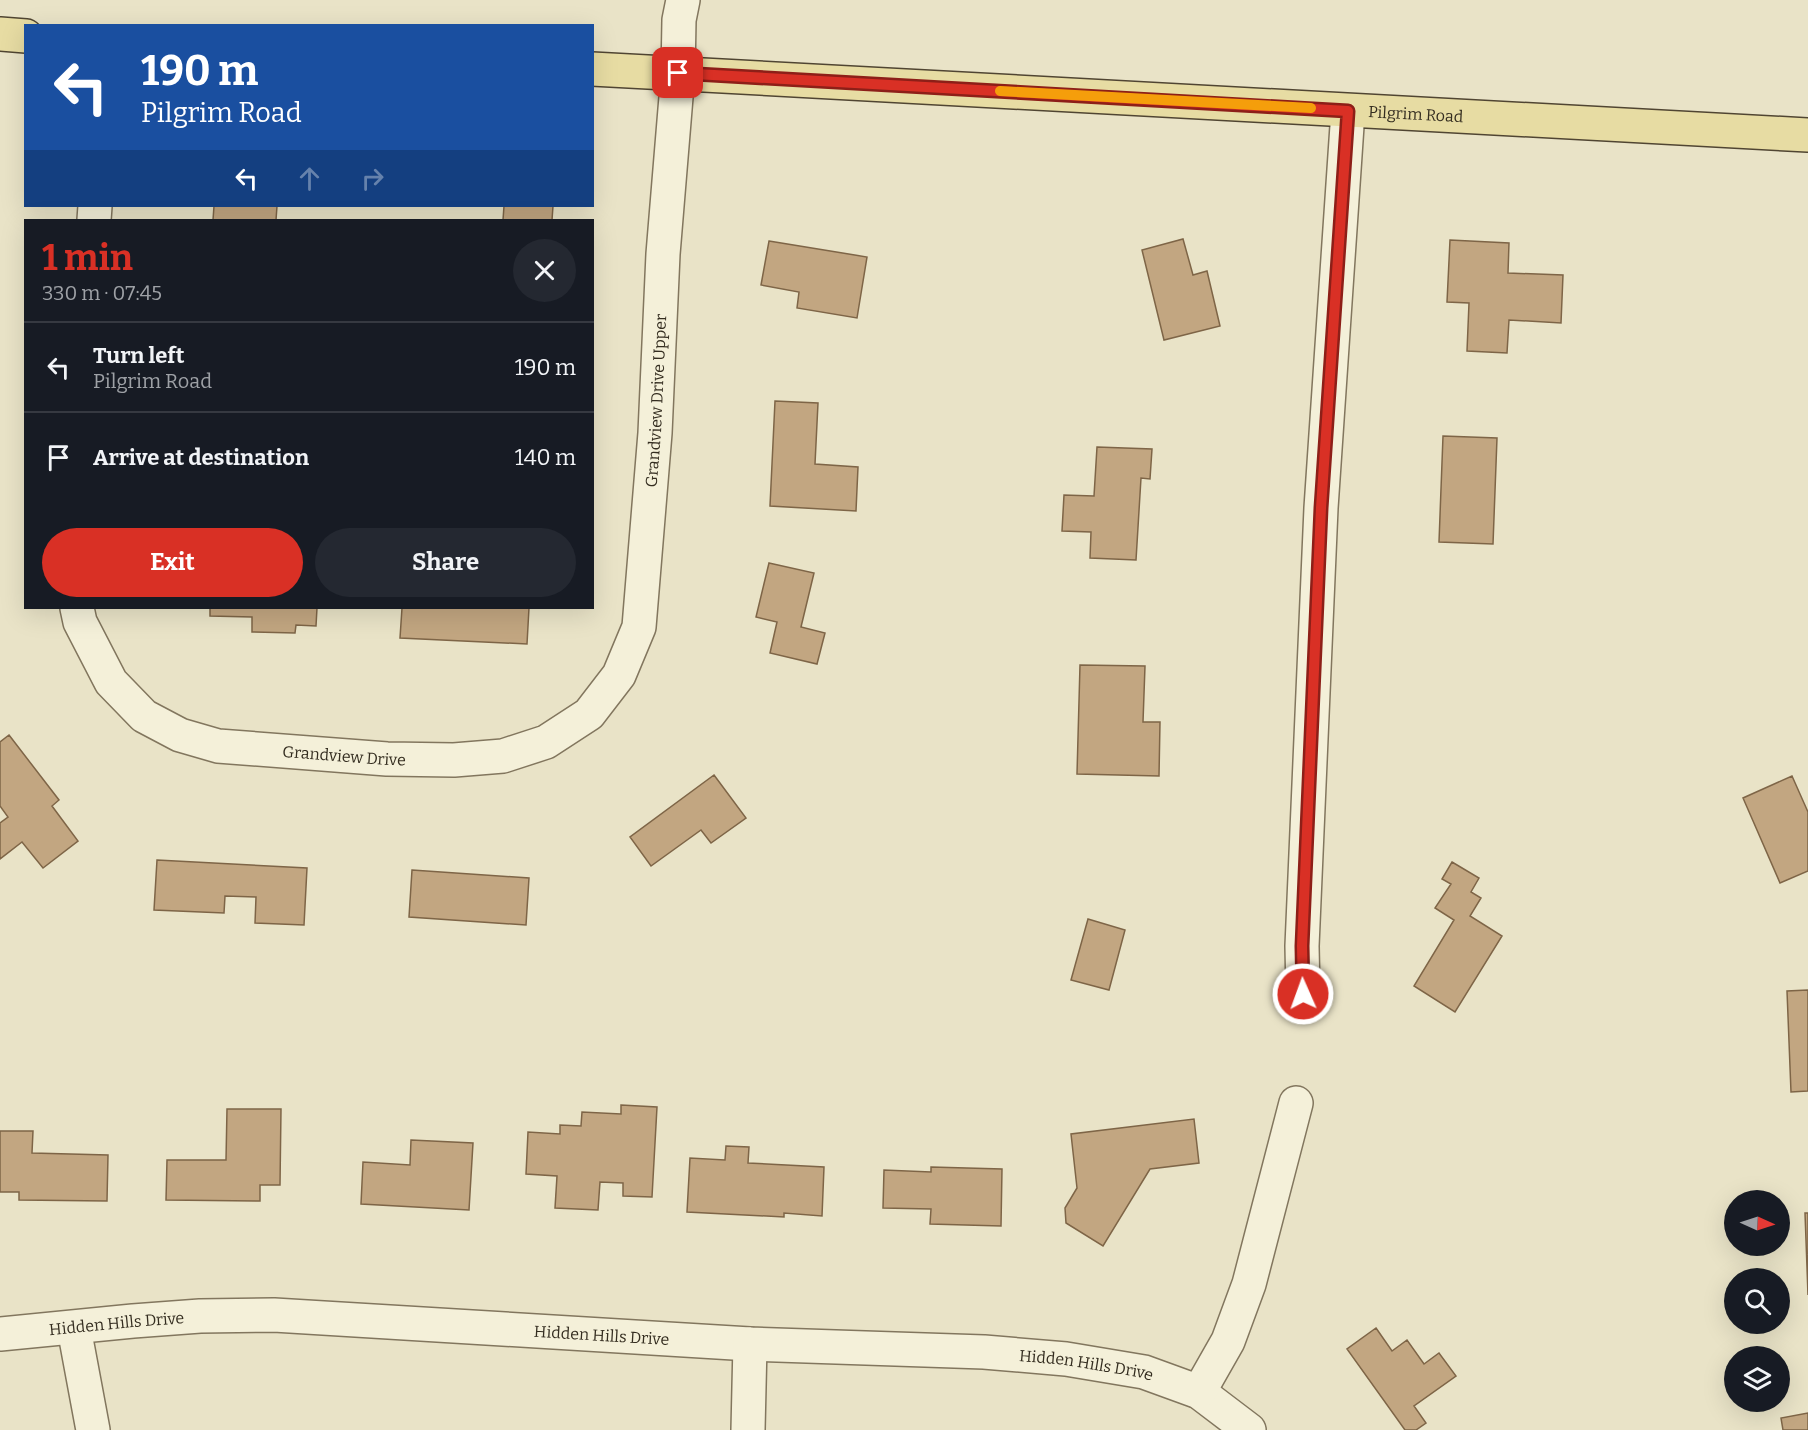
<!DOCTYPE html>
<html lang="en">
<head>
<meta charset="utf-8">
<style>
	:root { --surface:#171b24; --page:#242831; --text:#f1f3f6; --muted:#9ea1a6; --line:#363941; --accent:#d93025 }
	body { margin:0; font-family:Bitter,serif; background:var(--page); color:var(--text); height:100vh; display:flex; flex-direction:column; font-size:22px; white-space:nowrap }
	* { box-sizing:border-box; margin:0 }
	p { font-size:20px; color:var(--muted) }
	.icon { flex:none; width:33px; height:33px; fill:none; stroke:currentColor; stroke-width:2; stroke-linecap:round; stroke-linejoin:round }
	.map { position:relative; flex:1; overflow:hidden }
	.details { position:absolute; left:24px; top:219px; width:570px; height:390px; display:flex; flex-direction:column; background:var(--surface); border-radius:0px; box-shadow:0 6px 24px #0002 }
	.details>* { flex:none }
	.hud { position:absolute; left:24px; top:24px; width:570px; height:183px; border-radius:0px; box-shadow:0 6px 24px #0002; background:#1a4fa0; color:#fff; overflow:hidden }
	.needle { width:39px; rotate:93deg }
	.controls { position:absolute; left:1724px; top:1190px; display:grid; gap:12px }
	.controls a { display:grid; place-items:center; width:66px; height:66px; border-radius:50%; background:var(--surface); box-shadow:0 6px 24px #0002; font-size:30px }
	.pin { position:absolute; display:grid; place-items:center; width:51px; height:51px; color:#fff; margin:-26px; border-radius:12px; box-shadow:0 3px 9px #0006 }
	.me { position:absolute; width:66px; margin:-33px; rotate:358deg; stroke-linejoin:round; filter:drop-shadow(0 0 4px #0008) }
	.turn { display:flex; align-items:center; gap:21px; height:126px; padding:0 18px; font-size:27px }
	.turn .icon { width:78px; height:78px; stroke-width:2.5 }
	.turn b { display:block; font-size:42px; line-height:51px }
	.lanes { display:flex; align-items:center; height:57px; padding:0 18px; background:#0003; justify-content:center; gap:30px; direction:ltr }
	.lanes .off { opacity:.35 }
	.round { display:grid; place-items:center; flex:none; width:63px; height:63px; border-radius:32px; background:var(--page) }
	.head { display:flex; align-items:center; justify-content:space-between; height:102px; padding:0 18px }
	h1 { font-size:36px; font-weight:700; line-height:45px; color:var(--accent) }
	.action { display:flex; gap:12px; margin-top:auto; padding:12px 18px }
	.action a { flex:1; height:69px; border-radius:36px; background:var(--accent); color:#fff; font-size:24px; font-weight:700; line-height:69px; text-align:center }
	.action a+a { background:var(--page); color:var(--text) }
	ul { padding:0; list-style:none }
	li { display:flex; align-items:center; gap:18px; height:90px; padding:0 18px; border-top:2px solid var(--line) }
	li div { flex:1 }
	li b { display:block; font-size:22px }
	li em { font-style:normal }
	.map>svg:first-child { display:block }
</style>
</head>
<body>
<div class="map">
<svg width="1808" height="1430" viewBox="0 0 1808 1430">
	<rect width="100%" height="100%" fill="#e9e3c7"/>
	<path fill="#c2a681" stroke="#7e6547" stroke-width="1.5" d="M 214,206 L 277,206 L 276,220 L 213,220 Z
		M 504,206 L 553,206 L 552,220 L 503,220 Z
		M 1183,239 L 1193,275 L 1207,271 L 1220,326 L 1164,340 L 1142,250 Z
		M 1450,240 L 1509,243 L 1508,273 L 1563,275 L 1561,323 L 1509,320 L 1507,353 L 1467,351 L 1469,303 L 1447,302 Z
		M 769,241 L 867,257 L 857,318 L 797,308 L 799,292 L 761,285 Z
		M 775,401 L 818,403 L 815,464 L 858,467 L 856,511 L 770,506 Z
		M 1443,436 L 1497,438 L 1493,544 L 1439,542 Z
		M 1097,447 L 1152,449 L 1150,479 L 1141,478 L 1136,560 L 1090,558 L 1091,532 L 1062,531 L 1064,495 L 1094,496 Z
		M 769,563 L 814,573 L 801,627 L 825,633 L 817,664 L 770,653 L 777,622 L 756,617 Z
		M 210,608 L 317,608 L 316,626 L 296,625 L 295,633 L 252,632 L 252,617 L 210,616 Z
		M 402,608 L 529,608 L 527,644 L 400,638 Z
		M 1080,665 L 1145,666 L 1143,722 L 1160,722 L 1159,776 L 1077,774 Z
		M 9,735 L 59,800 L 52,806 L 78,841 L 43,868 L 22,842 L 0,859 L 0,823 L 8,817 L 0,806 L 0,742 Z
		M 714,775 L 746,818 L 711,843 L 701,830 L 651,866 L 630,837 Z
		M 1792,776 L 1808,812 L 1808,871 L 1780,883 L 1743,798 Z
		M 157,860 L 307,868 L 304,925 L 255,923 L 256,897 L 225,896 L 224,913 L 154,910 Z
		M 1452,862 L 1479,878 L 1471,892 L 1481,898 L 1470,916 L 1502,936 L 1455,1012 L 1414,986 L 1454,920 L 1435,908 L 1451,884 L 1442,879 Z
		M 412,870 L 529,878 L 526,925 L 409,917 Z
		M 1088,919 L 1125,930 L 1109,990 L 1071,980 Z
		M 1808,990 L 1808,1091 L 1791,1092 L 1787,991 Z
		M 621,1105 L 657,1107 L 652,1197 L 623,1196 L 623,1183 L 600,1182 L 598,1210 L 555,1208 L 557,1176 L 526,1174 L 528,1132 L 560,1134 L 560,1125 L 581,1126 L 582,1112 L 621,1114 Z
		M 227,1109 L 281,1109 L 280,1185 L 260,1185 L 260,1201 L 166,1200 L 167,1160 L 226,1160 Z
		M 1194,1119 L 1199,1163 L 1150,1169 L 1103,1246 L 1066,1223 L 1065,1208 L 1077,1188 L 1071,1134 Z
		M 0,1131 L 33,1131 L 32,1153 L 108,1155 L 107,1201 L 19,1200 L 19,1192 L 0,1192 Z
		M 411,1140 L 473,1143 L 469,1210 L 361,1204 L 363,1162 L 410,1165 Z
		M 726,1146 L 749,1147 L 748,1163 L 824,1167 L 822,1216 L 784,1213 L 784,1217 L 687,1212 L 690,1158 L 725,1160 Z
		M 931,1167 L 1002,1169 L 1001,1226 L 930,1224 L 931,1209 L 883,1208 L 884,1170 L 931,1172 Z
		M 1805,1213 L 1808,1213 L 1808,1295 Z
		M 1376,1328 L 1392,1351 L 1407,1340 L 1424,1364 L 1439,1353 L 1456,1376 L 1414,1406 L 1426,1423 L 1416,1430 L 1405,1430 L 1347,1349 Z
		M 1808,1413 L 1808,1430 L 1783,1430 L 1781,1418 Z"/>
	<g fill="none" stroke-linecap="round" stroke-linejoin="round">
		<g stroke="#82765e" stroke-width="36">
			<g id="minor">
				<path d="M 94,220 L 95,206"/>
				<path id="s1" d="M 77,608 L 80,622 L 111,682 L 144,716 L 180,735 L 218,746 L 387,759 L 454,760 L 503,756 L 546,742 L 589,714 L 619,675 L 639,627 L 655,433 L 663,254 L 678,73 L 679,20 L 683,0"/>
				<path d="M 1303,994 L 1302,946 L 1321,508 L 1348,111"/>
				<path d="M 74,1328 L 93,1430"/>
				<path id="s2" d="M 0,1334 L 133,1321 L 200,1316 L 274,1315 L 750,1344 L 984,1352 L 1066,1359 L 1144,1372 L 1199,1392 L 1249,1430"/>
				<path d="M 1199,1392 L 1228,1341 L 1249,1284 L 1296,1103"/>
				<path d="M 748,1430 L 750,1344"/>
			</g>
		</g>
		<g stroke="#504532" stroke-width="36">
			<g id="major">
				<path d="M 0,34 L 26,36"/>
				<path id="s3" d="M 592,69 L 1808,135"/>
			</g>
		</g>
		<use href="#minor" stroke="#f4f0d9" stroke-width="33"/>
		<use href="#major" stroke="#e7dca3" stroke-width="33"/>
	</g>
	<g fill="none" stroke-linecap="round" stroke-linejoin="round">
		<g stroke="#8d1f18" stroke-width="15">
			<path id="route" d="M 678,73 L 1348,111 L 1321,508 L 1302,946 L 1303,994"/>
		</g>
		<use href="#route" stroke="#d93025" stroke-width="10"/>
		<path stroke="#f59e0b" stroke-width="10" d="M 1000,91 L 1311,108"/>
	</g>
	<g text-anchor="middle" stroke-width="6" stroke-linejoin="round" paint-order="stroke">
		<g font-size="16" fill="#342d20" stroke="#f1edd5">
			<text dy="6" stroke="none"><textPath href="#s3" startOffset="825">Pilgrim Road</textPath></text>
			<text dy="6" stroke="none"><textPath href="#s1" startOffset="920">Grandview Drive Upper</textPath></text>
			<text dy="6" stroke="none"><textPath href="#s1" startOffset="336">Grandview Drive</textPath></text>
			<text dy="6" stroke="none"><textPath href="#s2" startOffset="117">Hidden Hills Drive</textPath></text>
			<text dy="6" stroke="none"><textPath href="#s2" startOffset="603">Hidden Hills Drive</textPath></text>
			<text dy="6" stroke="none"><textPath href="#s2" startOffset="1089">Hidden Hills Drive</textPath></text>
		</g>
	</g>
</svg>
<div class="controls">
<a><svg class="needle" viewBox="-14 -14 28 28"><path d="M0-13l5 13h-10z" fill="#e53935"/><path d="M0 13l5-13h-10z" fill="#9ea1a6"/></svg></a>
<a><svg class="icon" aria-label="search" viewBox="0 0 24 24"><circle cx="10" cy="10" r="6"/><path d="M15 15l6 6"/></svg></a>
<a><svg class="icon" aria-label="layers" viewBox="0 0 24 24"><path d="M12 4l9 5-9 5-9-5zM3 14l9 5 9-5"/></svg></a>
</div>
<div class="pin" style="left:678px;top:73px;background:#d93025"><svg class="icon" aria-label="arrive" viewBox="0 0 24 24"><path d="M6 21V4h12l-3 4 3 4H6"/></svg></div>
<svg class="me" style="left:1303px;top:994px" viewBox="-20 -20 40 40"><circle r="17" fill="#d93025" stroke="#fff" stroke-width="3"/><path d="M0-11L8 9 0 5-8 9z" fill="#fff"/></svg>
<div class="hud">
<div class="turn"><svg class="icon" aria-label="left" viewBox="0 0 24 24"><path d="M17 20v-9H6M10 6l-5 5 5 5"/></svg><div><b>190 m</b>Pilgrim Road</div></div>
<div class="lanes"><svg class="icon" aria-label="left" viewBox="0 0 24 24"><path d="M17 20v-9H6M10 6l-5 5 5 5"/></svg><svg class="icon off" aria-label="ahead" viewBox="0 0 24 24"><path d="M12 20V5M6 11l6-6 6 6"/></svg><svg class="icon off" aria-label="right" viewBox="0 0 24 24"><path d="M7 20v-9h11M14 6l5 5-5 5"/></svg></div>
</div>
<section class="details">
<div class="head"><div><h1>1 min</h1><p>330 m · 07:45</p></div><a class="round"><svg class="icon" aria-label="close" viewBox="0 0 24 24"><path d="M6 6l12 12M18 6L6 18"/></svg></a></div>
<ul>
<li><svg class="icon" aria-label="left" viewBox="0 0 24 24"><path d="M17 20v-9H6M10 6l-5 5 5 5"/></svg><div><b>Turn left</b><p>Pilgrim Road</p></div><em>190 m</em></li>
<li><svg class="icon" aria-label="arrive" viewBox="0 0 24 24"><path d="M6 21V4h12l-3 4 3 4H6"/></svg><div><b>Arrive at destination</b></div><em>140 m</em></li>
</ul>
<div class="action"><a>Exit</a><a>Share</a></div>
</section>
</div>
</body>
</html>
